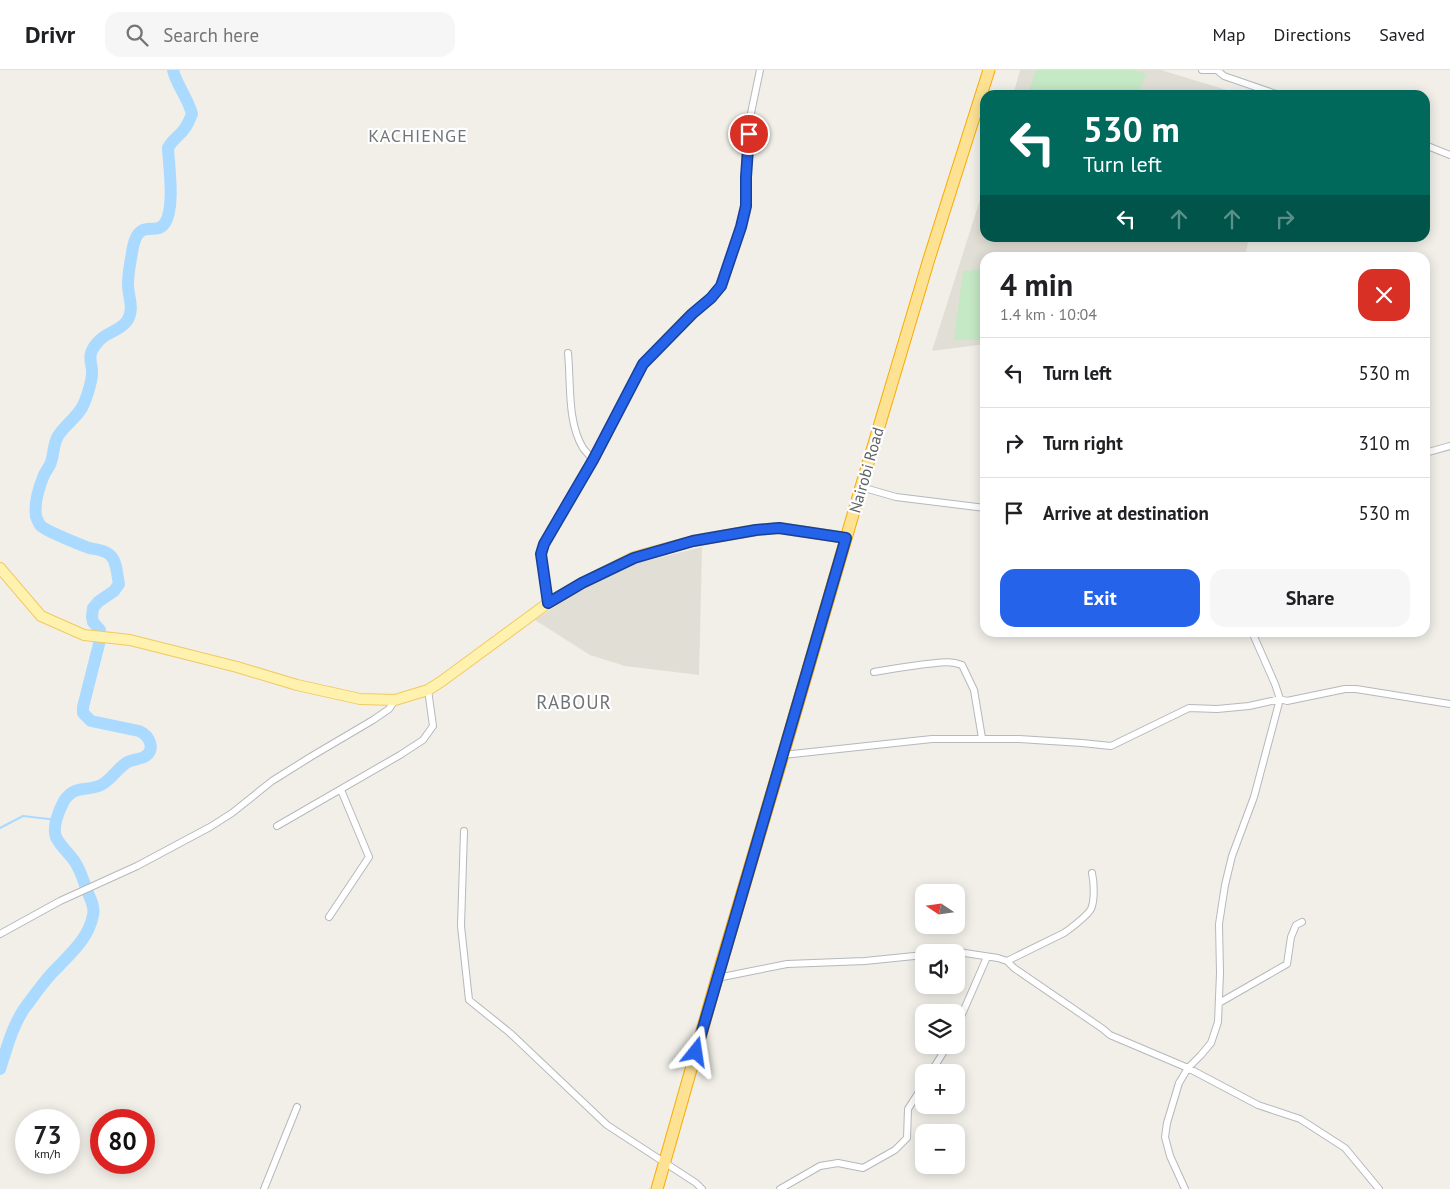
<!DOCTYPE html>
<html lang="en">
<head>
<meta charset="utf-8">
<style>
	:root { --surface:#fff; --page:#f6f6f6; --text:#202124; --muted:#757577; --line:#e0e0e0; --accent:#2563eb }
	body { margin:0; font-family:"PT Sans",sans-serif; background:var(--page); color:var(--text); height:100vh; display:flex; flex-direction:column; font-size:19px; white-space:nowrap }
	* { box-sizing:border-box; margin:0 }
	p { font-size:16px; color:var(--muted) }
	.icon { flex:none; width:28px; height:28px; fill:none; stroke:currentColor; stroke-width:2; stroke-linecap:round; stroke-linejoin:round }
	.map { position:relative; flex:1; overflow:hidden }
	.details { position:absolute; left:980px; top:182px; width:450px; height:385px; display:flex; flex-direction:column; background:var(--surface); border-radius:15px; box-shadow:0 2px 12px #0003 }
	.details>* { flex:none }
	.hud { position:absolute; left:980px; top:20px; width:450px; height:152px; border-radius:15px; box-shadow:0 2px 12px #0003; background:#00695c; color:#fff; overflow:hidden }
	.needle { width:32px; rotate:283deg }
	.tools { position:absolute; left:915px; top:814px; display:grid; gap:10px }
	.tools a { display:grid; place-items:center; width:50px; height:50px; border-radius:10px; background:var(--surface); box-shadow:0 2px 12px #0003; font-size:25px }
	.speed { position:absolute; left:15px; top:1039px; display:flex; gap:10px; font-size:25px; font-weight:700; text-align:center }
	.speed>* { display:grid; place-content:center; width:65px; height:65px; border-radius:50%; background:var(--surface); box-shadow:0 2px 12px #0003; line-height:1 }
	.speed small { font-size:12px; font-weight:400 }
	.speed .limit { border:8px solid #d22; background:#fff; color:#111 }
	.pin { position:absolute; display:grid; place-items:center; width:42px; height:42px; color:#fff; margin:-21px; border:2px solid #fff; border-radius:50%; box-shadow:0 1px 5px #0007 }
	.me { position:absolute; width:55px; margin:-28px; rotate:15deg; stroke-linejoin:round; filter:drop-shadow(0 0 4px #0008) }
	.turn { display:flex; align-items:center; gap:18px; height:105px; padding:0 20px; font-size:22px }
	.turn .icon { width:65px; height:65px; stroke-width:2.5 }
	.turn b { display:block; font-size:35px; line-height:42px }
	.lanes { display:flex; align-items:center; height:48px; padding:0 20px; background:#0003; justify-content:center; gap:25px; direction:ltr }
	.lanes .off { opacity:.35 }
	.round { display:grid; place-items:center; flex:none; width:52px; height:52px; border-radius:15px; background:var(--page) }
	.summary { display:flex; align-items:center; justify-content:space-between; height:85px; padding:0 20px }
	h1 { font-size:30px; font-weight:700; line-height:38px }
	.button { display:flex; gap:10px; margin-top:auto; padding:10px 20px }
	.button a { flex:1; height:58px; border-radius:15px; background:var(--accent); color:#fff; font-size:20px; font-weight:700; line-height:58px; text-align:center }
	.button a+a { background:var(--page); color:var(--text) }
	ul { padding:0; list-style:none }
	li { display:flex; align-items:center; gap:15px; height:70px; padding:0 20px; border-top:1px solid var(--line) }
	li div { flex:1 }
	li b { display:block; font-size:19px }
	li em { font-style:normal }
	header { display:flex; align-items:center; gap:30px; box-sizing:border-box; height:70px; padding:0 25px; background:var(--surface); border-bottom:1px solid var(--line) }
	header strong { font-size:24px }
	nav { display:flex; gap:28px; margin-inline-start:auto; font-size:18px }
	.search { width:350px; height:45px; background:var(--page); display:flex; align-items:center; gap:12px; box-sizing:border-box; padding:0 18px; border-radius:15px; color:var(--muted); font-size:19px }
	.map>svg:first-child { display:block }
</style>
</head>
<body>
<header>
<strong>Drivr</strong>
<div class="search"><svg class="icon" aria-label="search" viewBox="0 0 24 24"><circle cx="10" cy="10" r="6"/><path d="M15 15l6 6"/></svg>Search here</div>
<nav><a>Map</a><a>Directions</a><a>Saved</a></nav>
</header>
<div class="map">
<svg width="1450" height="1119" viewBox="0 0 1450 1119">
	<rect width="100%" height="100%" fill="#f1efe8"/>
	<path fill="#e1ded6" d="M 1020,0 L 1161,0 L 1243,25 L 1013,25 Z
		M 985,114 L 985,168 L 1249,168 L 1245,187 L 985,188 L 985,274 L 932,281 Z
		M 702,477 L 699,605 L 625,596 L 590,585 L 535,550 L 571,526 L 630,495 Z"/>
	<path fill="#c5e8c5" d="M 1036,0 L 1134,0 L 1146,4 L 1138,25 L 1028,25 Z
		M 985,199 L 985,270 L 954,270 L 963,201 Z"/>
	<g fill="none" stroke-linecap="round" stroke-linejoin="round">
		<path stroke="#aadaff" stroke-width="2" d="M 0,758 L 23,746 L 57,750"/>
		<path stroke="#aadaff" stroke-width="12" d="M 0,999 C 7,978 12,957 24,939 C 33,927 42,914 52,903 C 68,886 89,869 93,845 C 95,838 91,830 88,823 C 84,813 81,801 75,792 C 69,783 60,776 56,767 C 52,757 59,740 64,731 C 75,714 87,722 101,715 C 111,710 117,699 126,693 C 132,689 138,690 144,687 C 157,680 149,665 139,661 L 91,651 L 83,643 L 83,637 L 99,574 L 100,560 L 93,552 L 92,547 L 93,538 L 98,532 L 114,521 L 119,514 C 117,505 117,491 110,485 C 105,480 95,479 89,478 C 81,475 46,461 41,456 C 39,454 37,449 36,446 C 34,433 39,417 44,405 C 46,401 50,396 51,392 C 54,384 53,374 58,366 C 66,353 80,346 85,331 C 88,323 91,313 92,305 C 93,292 85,287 97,273 C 105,262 119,262 127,251 C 135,238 128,228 128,214 C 128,202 131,189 133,177 C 139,147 156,167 165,153 C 175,138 169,97 168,78 C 171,72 174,70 179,65 C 185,60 189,52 192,44 C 188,28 177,16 173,0"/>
		<g stroke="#b5b8bc" stroke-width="8">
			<path id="street" d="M 1202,0 L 1219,0
				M 1218,1 L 1224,6 L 1279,25
				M 1425,75 L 1450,85
				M 568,283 C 571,312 567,352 583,378 C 586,382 590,386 593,390
				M 1425,383 L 1450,376
				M 861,417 L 896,427 L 985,438
				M 548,533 L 541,484 L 544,474 L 593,390 L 643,294 L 692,244 L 711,228 L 721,216 L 741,157 L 746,136 L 746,107 L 751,43 L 760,0
				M 874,602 C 891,599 909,596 926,594 C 939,593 949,590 962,595 L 974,620 L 982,668
				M 783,685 L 932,669 L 1019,669 L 1082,673 L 1111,676 L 1189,638 L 1217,639 L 1249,636 L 1280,629 L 1287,631 L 1345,619 L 1356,619 L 1450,634
				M 277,756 L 400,685 L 423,670 L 433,656 L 428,620
				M 464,761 L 461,856 L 469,930 L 510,963 L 607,1055 L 696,1113 L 702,1119
				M 329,847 L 369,787 L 341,720
				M 0,864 L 60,831 L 137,796 L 210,757 L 232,743 L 272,711 L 312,686 L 373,650 L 389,639 L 395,630
				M 951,882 L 958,882 L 998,888 L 1007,891 L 1014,898 L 1103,959 L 1110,965 L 1188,998 L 1258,1035 L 1300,1049 L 1345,1078 L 1379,1119
				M 1007,891 L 1064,863 C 1070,859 1088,845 1091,839 C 1095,830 1094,812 1092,803
				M 717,908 L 787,894 L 865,891 L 924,885
				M 1219,933 L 1287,894 L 1291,867 L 1296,855 L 1302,852
				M 956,958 L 987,887
				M 931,1002 L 948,975
				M 264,1119 L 297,1037
				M 780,1119 L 820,1096 L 838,1093 L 863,1098 L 895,1080 L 907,1068 L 908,1039 L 924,1014
				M 1185,1119 L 1170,1086 L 1165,1067 L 1167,1053 L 1179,1013 L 1188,998 L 1201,985 L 1211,973 L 1218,952 L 1220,903 L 1219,854 L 1225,815 L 1232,786 L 1254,727 L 1280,629 L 1275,614 L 1252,562"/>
		</g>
		<g stroke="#f2c960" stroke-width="12">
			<path id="primary" d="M 0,498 L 41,546 L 84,565 L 130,570 L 237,597 L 297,615 L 360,629 L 395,630 L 428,620 L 442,611 L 548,533 L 582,513 L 634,487 L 693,471 L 756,460 L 779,458 L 846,468"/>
		</g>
		<g stroke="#f9ab00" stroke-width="13">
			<path id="highway" d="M 657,1119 L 717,908 L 783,685 L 861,417 L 929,189 L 989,0"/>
		</g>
		<use href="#street" stroke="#fff" stroke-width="6"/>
		<use href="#primary" stroke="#fff2af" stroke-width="10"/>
		<use href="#highway" stroke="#fde293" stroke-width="11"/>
	</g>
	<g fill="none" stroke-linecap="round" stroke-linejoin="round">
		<g stroke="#184099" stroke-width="12">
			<path id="route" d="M 696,982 L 846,468 L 779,458 L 756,460 L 693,471 L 634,488 L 582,513 L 548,533 L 541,484 L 544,474 L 593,390 L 643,294 L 692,244 L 711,228 L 721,216 L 741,157 L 746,136 L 746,107 L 749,64"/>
		</g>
		<use href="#route" stroke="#2563eb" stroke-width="9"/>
	</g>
	<g text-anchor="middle" stroke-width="4.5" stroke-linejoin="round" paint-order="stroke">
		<g font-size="16" fill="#5f6368" stroke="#fff">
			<text transform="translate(866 400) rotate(-74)" y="6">Nairobi Road</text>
		</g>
		<g font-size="18" letter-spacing="1" fill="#70757a" stroke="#fff">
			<text x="418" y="72">KACHIENGE</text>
		</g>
		<g font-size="19" letter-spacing="1" fill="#70757a" stroke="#fff">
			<text x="574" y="639">RABOUR</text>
		</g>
	</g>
</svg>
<div class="tools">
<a><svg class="needle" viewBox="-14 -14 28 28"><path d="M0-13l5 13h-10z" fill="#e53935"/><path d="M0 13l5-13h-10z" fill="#757577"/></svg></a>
<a><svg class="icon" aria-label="sound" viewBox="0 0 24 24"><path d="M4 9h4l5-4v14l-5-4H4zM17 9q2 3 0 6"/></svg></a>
<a><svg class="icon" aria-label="layers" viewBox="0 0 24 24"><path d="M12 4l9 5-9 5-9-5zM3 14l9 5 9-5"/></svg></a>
<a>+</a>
<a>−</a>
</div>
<div class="speed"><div>73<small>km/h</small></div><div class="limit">80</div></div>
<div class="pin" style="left:749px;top:64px;background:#d93025"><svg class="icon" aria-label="arrive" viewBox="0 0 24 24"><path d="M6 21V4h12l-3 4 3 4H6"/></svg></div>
<svg class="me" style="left:696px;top:982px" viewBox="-20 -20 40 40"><path d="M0-17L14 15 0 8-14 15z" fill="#2563eb" stroke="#fff" stroke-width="4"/></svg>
<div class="hud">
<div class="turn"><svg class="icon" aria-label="left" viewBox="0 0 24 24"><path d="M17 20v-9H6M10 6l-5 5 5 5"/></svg><div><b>530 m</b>Turn left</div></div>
<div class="lanes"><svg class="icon" aria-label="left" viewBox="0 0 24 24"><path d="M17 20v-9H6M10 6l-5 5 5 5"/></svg><svg class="icon off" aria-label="ahead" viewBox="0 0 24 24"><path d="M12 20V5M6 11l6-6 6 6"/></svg><svg class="icon off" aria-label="ahead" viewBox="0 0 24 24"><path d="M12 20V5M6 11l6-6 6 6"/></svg><svg class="icon off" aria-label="right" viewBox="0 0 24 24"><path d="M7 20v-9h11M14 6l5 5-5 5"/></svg></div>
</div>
<section class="details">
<div class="summary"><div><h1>4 min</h1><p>1.4 km · 10:04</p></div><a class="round" style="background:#d93025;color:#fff"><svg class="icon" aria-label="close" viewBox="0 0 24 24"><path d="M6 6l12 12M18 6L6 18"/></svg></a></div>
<ul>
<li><svg class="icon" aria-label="left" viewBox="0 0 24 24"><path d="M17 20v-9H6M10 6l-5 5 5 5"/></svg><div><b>Turn left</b></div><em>530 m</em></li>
<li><svg class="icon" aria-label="right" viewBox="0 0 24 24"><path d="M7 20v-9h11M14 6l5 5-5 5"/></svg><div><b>Turn right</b></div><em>310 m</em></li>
<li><svg class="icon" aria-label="arrive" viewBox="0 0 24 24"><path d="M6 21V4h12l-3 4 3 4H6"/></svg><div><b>Arrive at destination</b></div><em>530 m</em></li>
</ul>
<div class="button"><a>Exit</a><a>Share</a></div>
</section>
</div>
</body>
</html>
